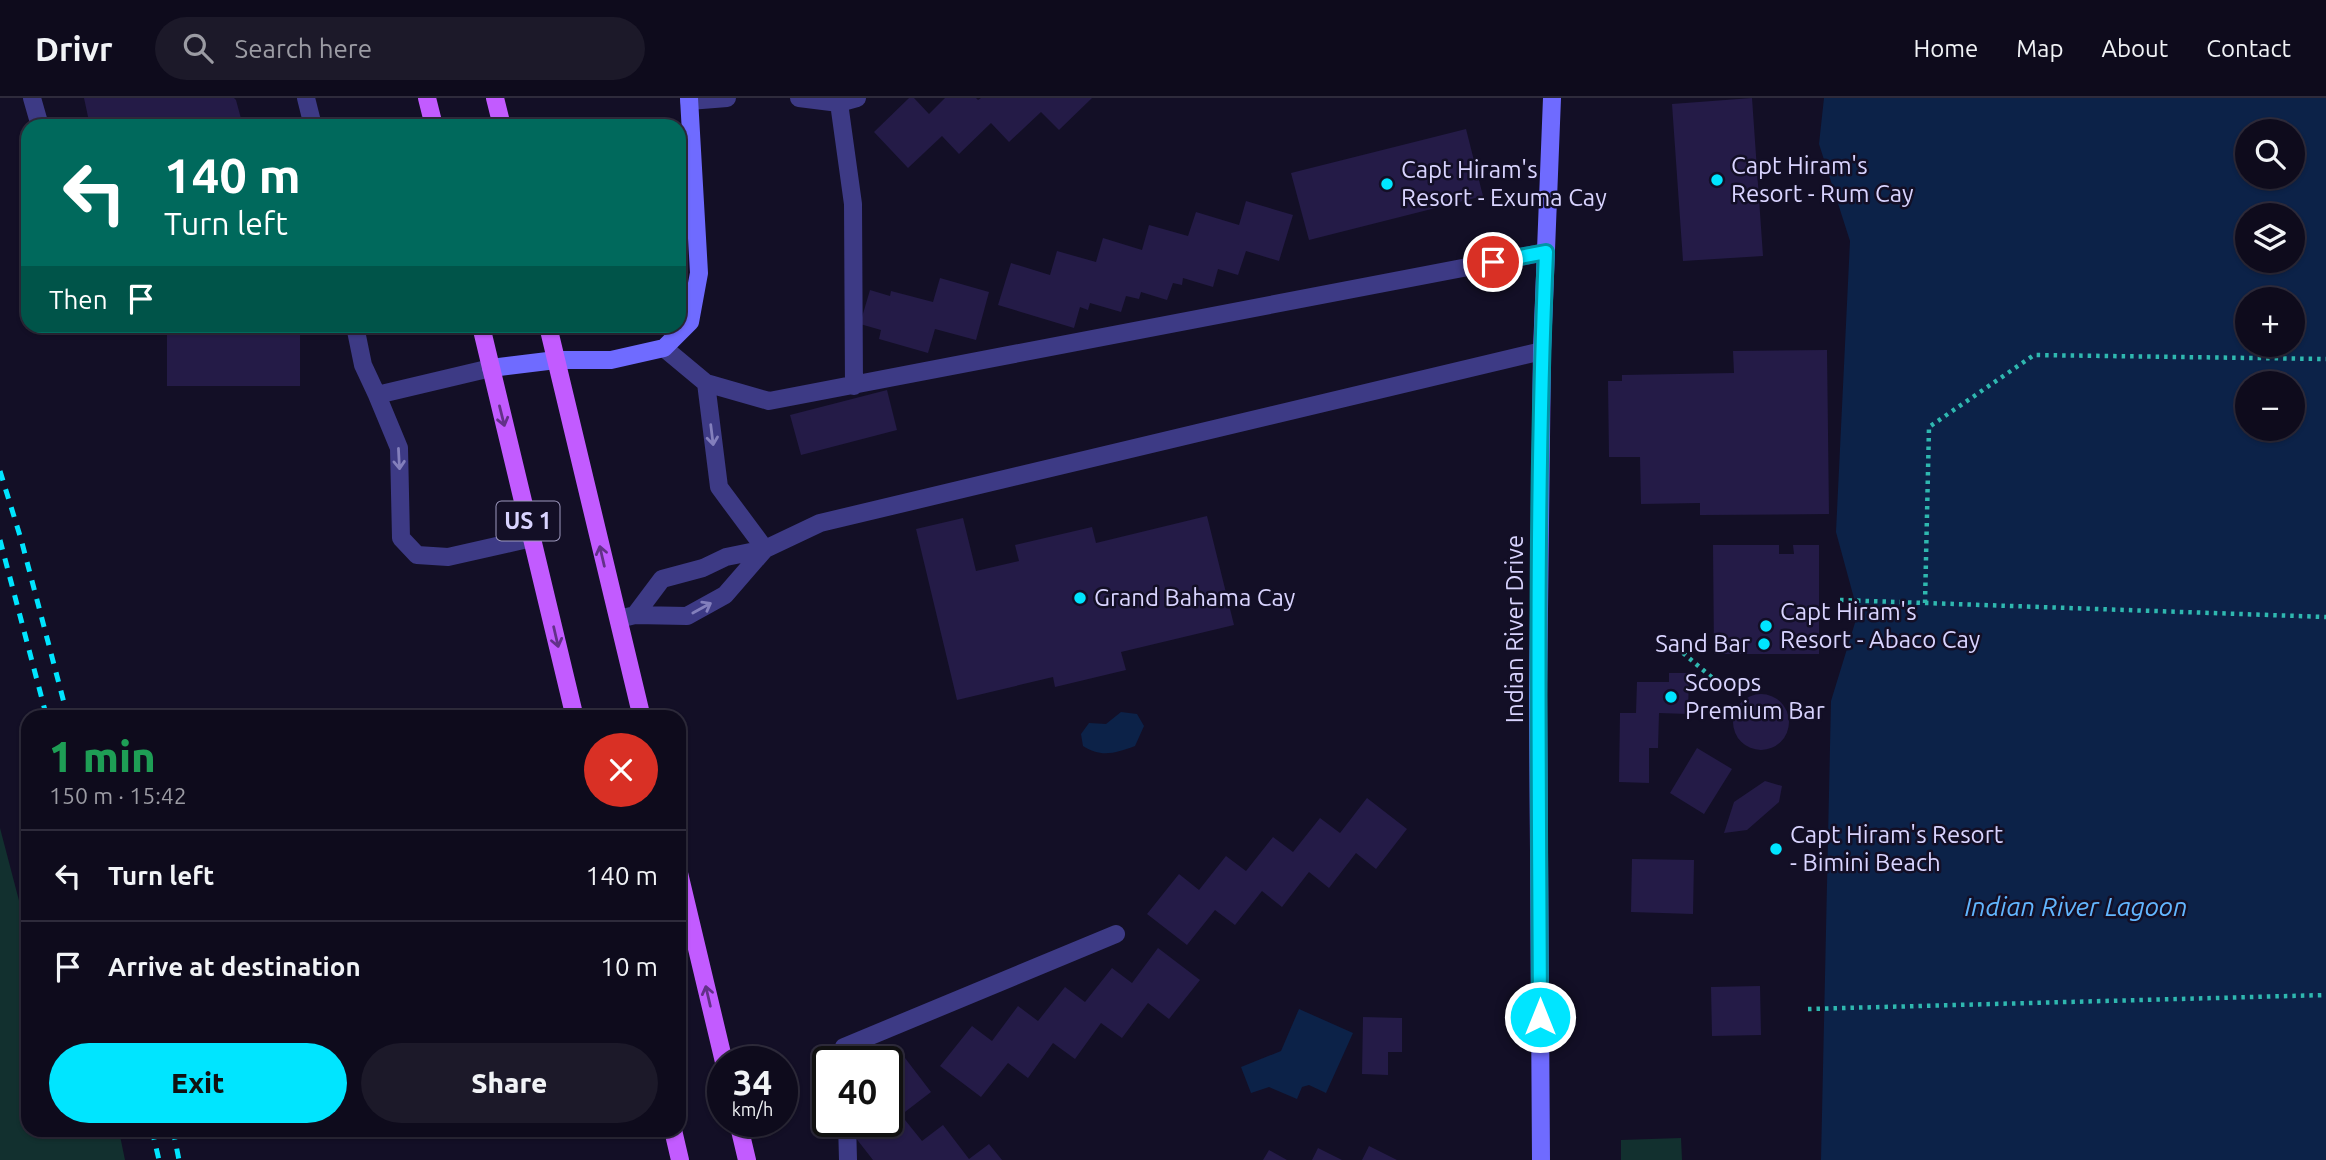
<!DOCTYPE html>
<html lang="en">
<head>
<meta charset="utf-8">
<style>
	:root { --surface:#0e0b1c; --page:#1c1929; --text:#f1f3f6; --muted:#9b9ba3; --line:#2e2b3b; --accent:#00e5ff }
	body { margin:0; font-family:Ubuntu,sans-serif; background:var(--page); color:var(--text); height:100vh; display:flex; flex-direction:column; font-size:26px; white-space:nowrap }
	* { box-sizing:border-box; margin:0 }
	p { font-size:23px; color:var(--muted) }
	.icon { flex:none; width:38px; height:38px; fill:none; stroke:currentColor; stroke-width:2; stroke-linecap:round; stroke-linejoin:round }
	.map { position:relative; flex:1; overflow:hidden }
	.sheet { position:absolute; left:21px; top:612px; width:665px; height:427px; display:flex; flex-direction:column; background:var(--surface); border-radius:21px; box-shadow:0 2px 5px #0004,0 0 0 2px var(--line) }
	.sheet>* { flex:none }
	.banner { position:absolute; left:21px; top:21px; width:665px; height:214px; border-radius:21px; box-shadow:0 2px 5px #0004,0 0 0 2px var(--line); background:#00695c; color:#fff; overflow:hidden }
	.fabs { position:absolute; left:2235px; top:21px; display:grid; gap:14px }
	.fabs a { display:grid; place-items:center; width:70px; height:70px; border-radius:50%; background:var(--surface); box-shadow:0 2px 5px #0004,0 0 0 2px var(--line); font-size:35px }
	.speed { position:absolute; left:707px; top:948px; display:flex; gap:14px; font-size:35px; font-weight:700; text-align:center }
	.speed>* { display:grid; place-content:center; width:91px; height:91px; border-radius:50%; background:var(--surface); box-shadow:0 2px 5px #0004,0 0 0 2px var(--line); line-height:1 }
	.speed small { font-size:18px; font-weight:400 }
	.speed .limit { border:4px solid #111; border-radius:10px; background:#fff; color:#111 }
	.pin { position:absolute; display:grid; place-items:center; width:60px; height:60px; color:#fff; margin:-30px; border:4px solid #fff; border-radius:50%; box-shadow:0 2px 7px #0007 }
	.me { position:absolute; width:77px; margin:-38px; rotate:0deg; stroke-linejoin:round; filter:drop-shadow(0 0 5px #0008) }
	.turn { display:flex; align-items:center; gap:24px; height:147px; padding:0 28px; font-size:32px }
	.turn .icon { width:91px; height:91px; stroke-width:2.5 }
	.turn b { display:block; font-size:49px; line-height:60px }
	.then { display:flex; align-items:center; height:66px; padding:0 28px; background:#0003; gap:14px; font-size:26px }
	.round { display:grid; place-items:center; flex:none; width:74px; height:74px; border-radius:37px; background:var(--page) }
	.summary { display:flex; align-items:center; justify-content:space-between; height:119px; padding:0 28px }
	h1 { font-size:42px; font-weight:800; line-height:52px; color:#1e9e55 }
	.button { display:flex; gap:14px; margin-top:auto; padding:14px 28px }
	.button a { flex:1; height:80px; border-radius:42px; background:var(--accent); color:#111; font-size:28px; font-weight:800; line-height:80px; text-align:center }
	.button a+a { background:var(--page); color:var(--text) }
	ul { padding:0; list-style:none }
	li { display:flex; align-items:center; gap:21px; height:91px; padding:0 28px; border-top:2px solid var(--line) }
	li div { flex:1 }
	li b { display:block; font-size:26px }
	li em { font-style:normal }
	header { display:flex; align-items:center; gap:42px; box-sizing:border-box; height:98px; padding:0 35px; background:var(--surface); border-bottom:2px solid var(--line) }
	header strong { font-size:33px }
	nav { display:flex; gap:38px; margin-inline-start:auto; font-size:24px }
	.search { width:490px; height:63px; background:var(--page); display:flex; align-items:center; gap:18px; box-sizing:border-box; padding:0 24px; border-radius:38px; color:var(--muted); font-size:26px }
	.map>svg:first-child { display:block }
</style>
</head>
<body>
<header>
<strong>Drivr</strong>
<div class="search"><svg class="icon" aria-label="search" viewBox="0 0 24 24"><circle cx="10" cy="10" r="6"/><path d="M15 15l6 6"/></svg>Search here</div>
<nav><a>Home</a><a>Map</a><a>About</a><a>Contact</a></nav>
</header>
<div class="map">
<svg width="2326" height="1062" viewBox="0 0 2326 1062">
	<rect width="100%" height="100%" fill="#130f26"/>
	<path fill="#12302f" d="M 0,730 L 28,837 L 28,1032 L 119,1033 L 125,1062 L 0,1062 Z
		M 1681,1040 L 1682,1062 L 1621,1062 L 1621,1042 Z"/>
	<path fill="#0c2248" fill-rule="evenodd" d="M 1824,0 L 2326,0 L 2326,1062 L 1821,1062 L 1831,603 L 1858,515 L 1836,434 L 1850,143 L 1819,46 ZM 2247,33 L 2292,33 L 2292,79 L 2247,79 ZM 2247,117 L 2292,117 L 2292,163 L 2247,163 ZM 2247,201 L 2292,201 L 2292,247 L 2247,247 ZM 2247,285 L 2292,285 L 2292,331 L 2247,331 Z
		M 1121,614 L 1137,616 L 1144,628 L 1135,648 C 1116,655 1101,660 1083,648 L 1081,636 L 1089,625 L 1106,626 Z
		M 1299,911 L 1353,935 L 1326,995 L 1309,987 L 1302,989 L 1297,1001 L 1269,989 L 1251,995 L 1241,969 L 1281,953 Z"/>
	<path fill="#241b47" d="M 84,0 L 234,0 L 236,2 L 243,28 L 90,28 Z
		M 909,0 L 914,0 L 929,16 L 945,0 L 976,0 L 978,2 L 981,0 L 1092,0 L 1059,32 L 1041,14 L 1009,44 L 991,25 L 959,56 L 942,38 L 908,70 L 874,34 Z
		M 1752,0 L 1763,158 L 1683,163 L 1672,6 Z
		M 1466,31 L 1483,98 L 1309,142 L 1291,75 Z
		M 1246,103 L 1293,117 L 1279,163 L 1246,153 L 1238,177 L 1218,171 L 1213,189 L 1183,180 L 1182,187 L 1173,185 L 1167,202 L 1141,194 L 1139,201 L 1126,198 L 1121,214 L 1090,205 L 1088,212 L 1080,209 L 1074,230 L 998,207 L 1011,165 L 1050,177 L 1057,153 L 1096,164 L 1103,140 L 1142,152 L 1149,127 L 1188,138 L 1196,114 L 1239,127 Z
		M 940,180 L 989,194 L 976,242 L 935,231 L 928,255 L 879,241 L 881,232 L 860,226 L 870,192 L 890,198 L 891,193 L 933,204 Z
		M 167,228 L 300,228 L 300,288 L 167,288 Z
		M 1827,252 L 1829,416 L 1700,417 L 1700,405 L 1641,406 L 1640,359 L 1609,359 L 1608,283 L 1622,283 L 1622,277 L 1734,275 L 1733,253 Z
		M 887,292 L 897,332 L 801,357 L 790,317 Z
		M 1207,418 L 1234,527 L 1121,554 L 1126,572 L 1055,589 L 1053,579 L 957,602 L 916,431 L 963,420 L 976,473 L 1019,463 L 1015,447 L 1092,429 L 1096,445 Z
		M 1713,447 L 1779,447 L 1779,456 L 1794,456 L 1793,447 L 1819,447 L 1819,556 L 1714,556 Z
		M 1669,575 L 1689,575 L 1688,616 L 1659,615 L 1658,650 L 1649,650 L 1649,685 L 1619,684 L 1620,615 L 1636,615 L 1637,584 L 1669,584 Z
		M1733 624a28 28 0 1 1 56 0a28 28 0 1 1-56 0Z
		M 1697,650 L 1732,671 L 1704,716 L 1670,695 Z
		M 1765,683 L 1782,688 L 1779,704 L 1747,732 L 1724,735 L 1734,704 Z
		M 1367,700 L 1407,731 L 1376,771 L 1356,755 L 1329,790 L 1309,774 L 1282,809 L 1262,793 L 1235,827 L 1215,812 L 1187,847 L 1147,816 L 1179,776 L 1199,792 L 1226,758 L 1246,773 L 1273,739 L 1293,754 L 1320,720 L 1340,735 Z
		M 1632,761 L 1694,762 L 1693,816 L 1631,814 Z
		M 1158,850 L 1200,882 L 1169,921 L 1148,905 L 1122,940 L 1101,925 L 1075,961 L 1053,945 L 1028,980 L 1008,965 L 981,999 L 940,968 L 972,928 L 992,943 L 1018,908 L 1038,923 L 1065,889 L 1085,904 L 1112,870 L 1132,885 Z
		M 1760,888 L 1761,937 L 1712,938 L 1711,889 Z
		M 1363,919 L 1402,920 L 1402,954 L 1388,954 L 1388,977 L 1362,976 Z
		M 902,956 L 931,994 L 901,1017 L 922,1043 L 943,1027 L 969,1061 L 989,1046 L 1002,1062 L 873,1062 L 855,1039 L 874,1024 L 887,1024 L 887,967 Z
		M 1369,1048 L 1397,1062 L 1362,1062 Z
		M 1318,1050 L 1342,1062 L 1312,1062 Z
		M 1269,1052 L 1287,1062 L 1263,1062 Z"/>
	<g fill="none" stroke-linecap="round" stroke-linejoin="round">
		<path stroke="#2fb8b0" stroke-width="4.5" stroke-dasharray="3.5 5" stroke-linecap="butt" d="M 1840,502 L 2326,519
			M 1925,505 L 1929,329 L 2034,257 L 2326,261
			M 1683,555 L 1715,582
			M 1808,911 L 2326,897"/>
		<path stroke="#3d3a85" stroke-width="18" d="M 32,0 L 40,28
			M 306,0 L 313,28
			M 799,0 L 839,5 L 857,0
			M 689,3 L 727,0
			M 839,5 L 853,106 L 854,288
			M 355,228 L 363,267 L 377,297 L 491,270
			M 664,250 L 706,285 L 769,303 L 1546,154
			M 706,285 L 719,389 L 765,451
			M 377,297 L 399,350 L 401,440 L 417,457 L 448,459 L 532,440
			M 635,517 L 662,481 L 703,470 L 726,459 L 765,451 L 820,425 L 1542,253
			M 627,519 L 635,517 L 687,518 L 725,497 L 765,451
			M 845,964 L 844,949 L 1116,836
			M 847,1024 L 848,1062"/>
		<path stroke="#6f6bff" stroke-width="18" d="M 491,270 L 556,262 L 611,262 L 664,250 L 690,224 L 699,175 L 689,0
			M 1541,1062 L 1538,598 L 1542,253 L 1552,0"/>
		<path stroke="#c25bff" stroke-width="18" d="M 427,0 L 434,28
			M 495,0 L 502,28
			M 481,228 L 575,620
			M 548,228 L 642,620
			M 679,775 L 724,964
			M 738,1024 L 747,1062
			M 673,1032 L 680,1062"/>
		<path stroke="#00e5ff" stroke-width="5" stroke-dasharray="10 9" stroke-linecap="butt" d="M 0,373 L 21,441 L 68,620
			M 0,442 L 47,620
			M 152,1032 L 159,1062
			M 173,1032 L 179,1062"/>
	</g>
	<defs><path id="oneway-shaft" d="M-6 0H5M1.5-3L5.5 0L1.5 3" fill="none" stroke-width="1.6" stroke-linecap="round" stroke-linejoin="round" transform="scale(1.75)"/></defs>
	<g stroke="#623188">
		<use href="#oneway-shaft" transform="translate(502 318) rotate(76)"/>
		<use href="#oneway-shaft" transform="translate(602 458) rotate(-103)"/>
		<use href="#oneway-shaft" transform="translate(556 539) rotate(77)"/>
		<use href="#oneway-shaft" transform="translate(708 898) rotate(-103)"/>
	</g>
	<g stroke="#837fbc">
		<use href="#oneway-shaft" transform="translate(712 337) rotate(83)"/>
		<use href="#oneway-shaft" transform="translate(399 361) rotate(87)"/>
		<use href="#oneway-shaft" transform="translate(702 510) rotate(-29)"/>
	</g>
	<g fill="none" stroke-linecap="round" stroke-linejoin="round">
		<g stroke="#0095a6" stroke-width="18">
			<path id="route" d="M 1493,164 L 1546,154 C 1535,409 1539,664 1540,919"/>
		</g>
		<use href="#route" stroke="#00e5ff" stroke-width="12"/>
	</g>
	<g fill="#00e5ff" stroke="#130f26" stroke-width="2.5">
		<circle cx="1717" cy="82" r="7"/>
		<circle cx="1387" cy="86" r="7"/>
		<circle cx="1080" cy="500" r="7"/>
		<circle cx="1766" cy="528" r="7"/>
		<circle cx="1764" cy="546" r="7"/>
		<circle cx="1671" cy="599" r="7"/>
		<circle cx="1776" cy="751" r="7"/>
	</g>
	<g text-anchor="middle" stroke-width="5" stroke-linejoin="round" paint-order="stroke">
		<rect fill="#130f26" stroke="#9e99be" stroke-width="2" x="496.5" y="403.5" width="63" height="39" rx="5"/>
		<g font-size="23" font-weight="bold" fill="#d9d4ff">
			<text x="528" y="431">US 1</text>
		</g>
		<g font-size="24" fill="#d9d4ff" stroke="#130f26" text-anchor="start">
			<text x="1731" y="76">Capt Hiram's<tspan x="1731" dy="28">Resort - Rum Cay</tspan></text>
			<text x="1401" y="80">Capt Hiram's<tspan x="1401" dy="28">Resort - Exuma Cay</tspan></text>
			<text x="1094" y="508">Grand Bahama Cay</text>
			<text x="1780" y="522">Capt Hiram's<tspan x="1780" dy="28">Resort - Abaco Cay</tspan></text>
			<text x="1750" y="554" text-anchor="end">Sand Bar</text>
			<text x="1685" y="593">Scoops<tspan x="1685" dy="28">Premium Bar</tspan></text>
			<text x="1790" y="745">Capt Hiram's Resort<tspan x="1790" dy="28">- Bimini Beach</tspan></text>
		</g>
		<g font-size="24" fill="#d9d4ff" stroke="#130f26">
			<text transform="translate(1515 531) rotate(-90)" y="8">Indian River Drive</text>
		</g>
		<g font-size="26" font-style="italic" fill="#62b6ff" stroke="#130f26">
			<text x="2076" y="818">Indian River Lagoon</text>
		</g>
	</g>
</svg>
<div class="fabs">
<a><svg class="icon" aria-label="search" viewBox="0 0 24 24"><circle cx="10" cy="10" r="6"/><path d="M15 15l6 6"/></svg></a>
<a><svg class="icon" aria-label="layers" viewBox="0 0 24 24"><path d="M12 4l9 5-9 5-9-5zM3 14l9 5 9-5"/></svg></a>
<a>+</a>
<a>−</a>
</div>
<div class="speed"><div>34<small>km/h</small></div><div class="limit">40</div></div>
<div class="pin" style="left:1493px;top:164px;background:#d93025"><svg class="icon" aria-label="arrive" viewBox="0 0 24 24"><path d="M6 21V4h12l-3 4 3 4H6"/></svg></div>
<svg class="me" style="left:1540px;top:919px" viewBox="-20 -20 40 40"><circle r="17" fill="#00e5ff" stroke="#fff" stroke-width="3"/><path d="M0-11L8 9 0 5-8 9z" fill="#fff"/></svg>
<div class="banner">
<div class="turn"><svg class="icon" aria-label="left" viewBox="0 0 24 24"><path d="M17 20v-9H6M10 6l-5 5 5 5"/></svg><div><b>140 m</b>Turn left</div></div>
<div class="then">Then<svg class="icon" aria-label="arrive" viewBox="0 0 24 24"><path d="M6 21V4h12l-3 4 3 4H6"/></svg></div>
</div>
<section class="sheet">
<div class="summary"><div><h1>1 min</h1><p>150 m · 15:42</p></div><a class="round" style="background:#d93025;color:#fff"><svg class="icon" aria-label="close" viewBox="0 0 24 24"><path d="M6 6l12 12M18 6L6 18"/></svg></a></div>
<ul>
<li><svg class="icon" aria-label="left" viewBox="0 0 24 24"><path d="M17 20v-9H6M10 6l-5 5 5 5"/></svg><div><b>Turn left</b></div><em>140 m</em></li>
<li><svg class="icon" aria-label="arrive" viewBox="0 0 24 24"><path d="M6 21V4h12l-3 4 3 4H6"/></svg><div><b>Arrive at destination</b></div><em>10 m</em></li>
</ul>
<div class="button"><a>Exit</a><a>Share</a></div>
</section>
</div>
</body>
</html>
